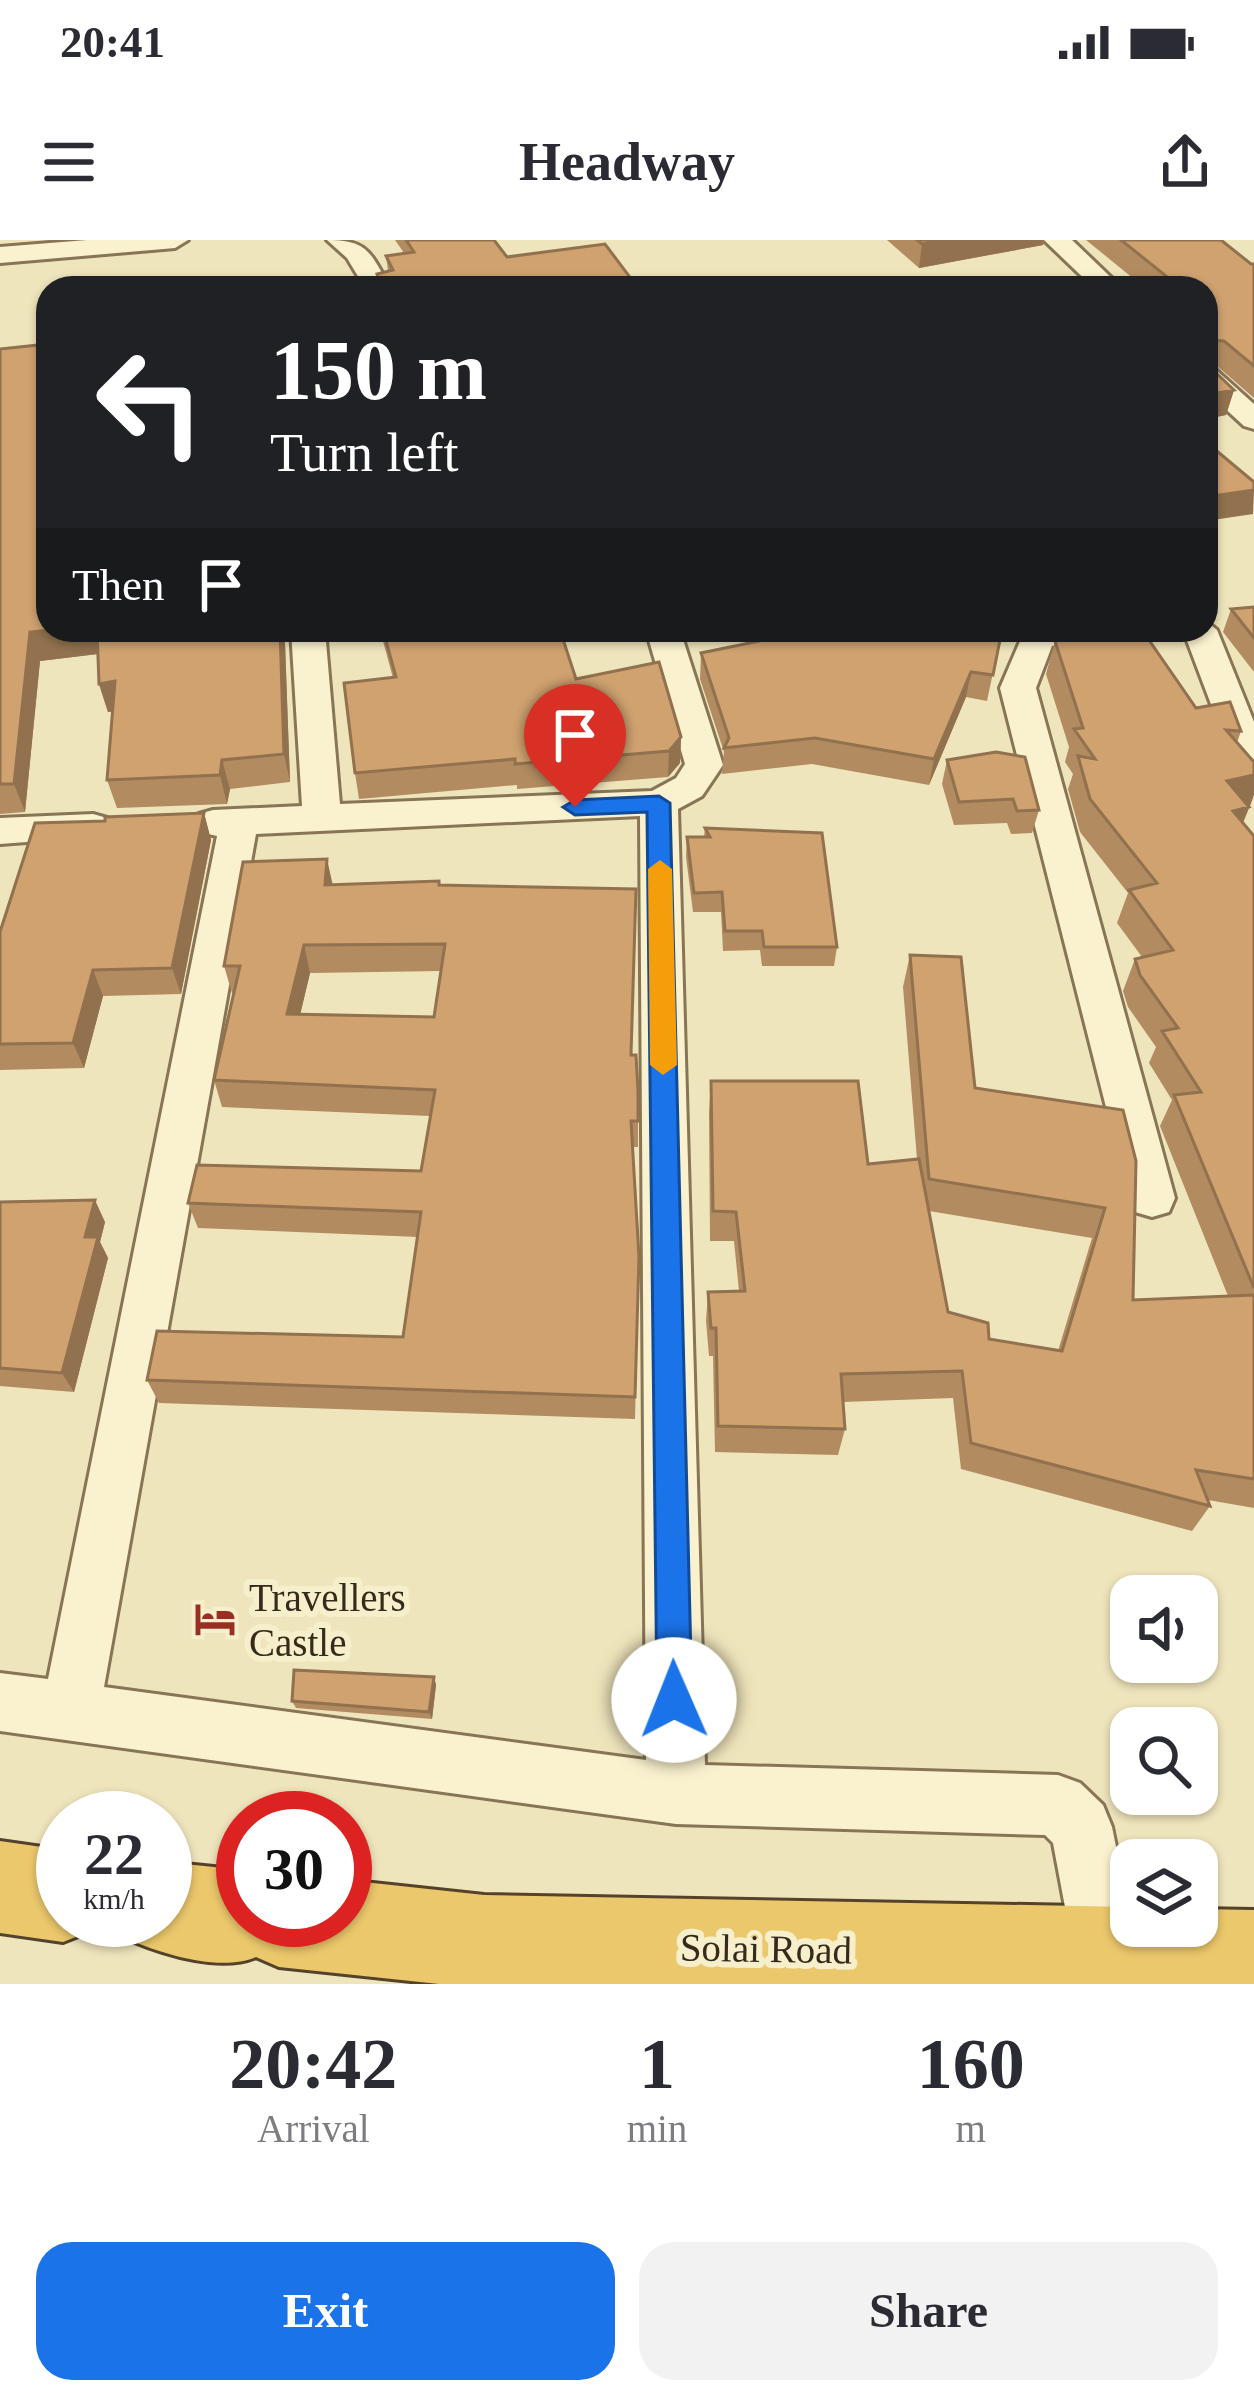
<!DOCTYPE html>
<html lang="en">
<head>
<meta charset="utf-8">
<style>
	:root { --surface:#fff; --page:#f2f2f3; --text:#2b2b33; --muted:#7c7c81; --accent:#1a73e8 }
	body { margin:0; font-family:Georgia,serif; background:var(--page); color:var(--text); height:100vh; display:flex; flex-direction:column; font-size:45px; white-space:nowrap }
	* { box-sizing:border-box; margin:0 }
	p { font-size:39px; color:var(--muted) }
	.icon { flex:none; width:66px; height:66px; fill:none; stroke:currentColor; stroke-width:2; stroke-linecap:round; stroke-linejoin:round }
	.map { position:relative; height:1744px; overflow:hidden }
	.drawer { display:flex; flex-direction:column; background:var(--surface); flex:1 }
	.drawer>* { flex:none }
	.hud { position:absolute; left:36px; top:36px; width:1182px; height:366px; border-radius:36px; box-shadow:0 3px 9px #0004; background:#202124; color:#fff; overflow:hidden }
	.controls { position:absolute; left:1110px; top:1335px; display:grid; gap:24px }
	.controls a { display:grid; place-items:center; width:108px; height:108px; border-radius:24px; background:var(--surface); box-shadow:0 3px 9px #0004; font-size:60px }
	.speed { position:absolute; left:36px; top:1551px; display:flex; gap:24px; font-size:60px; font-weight:700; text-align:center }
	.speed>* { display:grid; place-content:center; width:156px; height:156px; border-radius:50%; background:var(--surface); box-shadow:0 3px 9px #0004; line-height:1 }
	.speed small { font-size:30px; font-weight:400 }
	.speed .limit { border:18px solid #d22; background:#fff; color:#111 }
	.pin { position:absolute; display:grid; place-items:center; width:102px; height:102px; color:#fff; margin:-123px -51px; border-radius:50% 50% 50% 0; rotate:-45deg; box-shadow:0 0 12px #0007 }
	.pin .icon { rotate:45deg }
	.me { position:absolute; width:132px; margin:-66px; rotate:359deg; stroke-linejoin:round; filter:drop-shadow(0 0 9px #0008) }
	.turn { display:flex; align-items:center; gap:42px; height:252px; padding:0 36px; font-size:54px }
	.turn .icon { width:156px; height:156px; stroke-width:2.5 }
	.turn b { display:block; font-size:84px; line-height:102px }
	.then { display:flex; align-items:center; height:114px; padding:0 36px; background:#0003; gap:24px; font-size:45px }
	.eta { display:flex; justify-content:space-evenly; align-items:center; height:204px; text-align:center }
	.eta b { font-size:72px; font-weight:800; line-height:84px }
	.cta { display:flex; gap:24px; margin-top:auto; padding:24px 36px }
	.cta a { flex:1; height:138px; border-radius:36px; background:var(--accent); color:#fff; font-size:48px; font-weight:800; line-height:138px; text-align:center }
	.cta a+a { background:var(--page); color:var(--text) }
	.status { display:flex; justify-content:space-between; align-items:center; height:84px; padding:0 60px; background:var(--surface); direction:ltr }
	.status svg { height:33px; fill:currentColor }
	header { display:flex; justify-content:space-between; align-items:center; height:156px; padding:0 36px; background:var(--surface); font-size:54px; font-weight:800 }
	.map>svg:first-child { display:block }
</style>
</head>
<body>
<div class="status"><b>20:41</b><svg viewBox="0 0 49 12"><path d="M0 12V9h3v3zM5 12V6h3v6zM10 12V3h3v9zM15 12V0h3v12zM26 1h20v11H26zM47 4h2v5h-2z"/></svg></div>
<header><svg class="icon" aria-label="menu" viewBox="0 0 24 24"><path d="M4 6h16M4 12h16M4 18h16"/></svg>Headway<svg class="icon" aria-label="share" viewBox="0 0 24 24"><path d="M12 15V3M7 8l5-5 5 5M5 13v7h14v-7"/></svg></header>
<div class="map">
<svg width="1254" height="1744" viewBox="0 0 1254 1744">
	<rect width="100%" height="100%" fill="#efe5bc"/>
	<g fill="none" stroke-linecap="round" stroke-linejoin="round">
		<g stroke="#877555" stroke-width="6">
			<path id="minor" d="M 87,0 L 188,0 L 175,8 L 0,23 L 0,7 Z
				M 327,0 C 370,0 370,14 391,48 L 365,48 L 347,18 Z
				M 1044,0 L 1072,0 L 1122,48 L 1094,48 Z
				M 1206,128 L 1216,130 L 1254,164 L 1254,189 L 1244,186 L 1206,151 Z
				M 1206,381 L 1217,390 L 1254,482 L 1254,540 L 1241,537 L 1235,528 L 1183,390 L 1206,390 Z
				M 291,390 L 325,390 L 340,564 L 652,551 L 676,538 L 685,524 L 646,390 L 680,390 L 723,525 L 702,556 L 678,569 L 705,1525 L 1058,1535 L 1080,1543 L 1103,1565 L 1112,1587 L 1138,1715 L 1129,1738 L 1114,1744 L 1083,1738 L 1074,1715 L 1053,1603 L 1045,1595 L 676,1584 L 0,1491 L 0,1433 L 48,1439 L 217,596 L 199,592 L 194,583 L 199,574 L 213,570 L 302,566 ZM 640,576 L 646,1520 L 104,1447 L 256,594 Z
				M 1033,390 L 1095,390 L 1090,397 L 1052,406 L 1036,448 L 1175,958 L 1169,972 L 1152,977 L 1135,972 L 1129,958 L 1000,448 L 1021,399 Z
				M 93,574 L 107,578 L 112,587 L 107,596 L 0,604 L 0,578 Z"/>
		</g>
		<g stroke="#54422a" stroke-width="6">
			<path id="trunk" d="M 0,1601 L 63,1610 L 63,1680 L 99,1680 L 96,1689 L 63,1702 L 0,1693 Z
				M 165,1622 L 243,1630 L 243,1680 L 345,1680 L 345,1640 L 484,1655 L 1131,1667 L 1131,1686 L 1197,1686 L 1197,1669 L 1254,1670 L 1254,1744 L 439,1744 L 279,1727 L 256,1717 C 221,1732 166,1715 132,1701 L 124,1680 L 165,1680 Z"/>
		</g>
		<use href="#minor" fill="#faf2cf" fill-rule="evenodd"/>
		<use href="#trunk" fill="#ecc86c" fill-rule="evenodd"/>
	</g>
	<path fill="#b28b60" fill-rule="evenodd" d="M 395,0 L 494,0 L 507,17 L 638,48 L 379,48 L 377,34 L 388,31 L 386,16 L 404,13 Z
		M 887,0 L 1044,0 L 1043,5 L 919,28 Z
		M 1086,0 L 1221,0 L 1251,24 L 1254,24 L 1254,158 L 1217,126 L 1209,125 L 1234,150 L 1226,175 L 1206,179 L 1206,48 L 1145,48 Z
		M 0,109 L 48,390 L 285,403 L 290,542 L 230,549 L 227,564 L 117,568 L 107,540 L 113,472 L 108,472 L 99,444 L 98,414 L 40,421 L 25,572 L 0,574 Z
		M 1254,367 L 1254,432 L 1223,392 L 1231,369 Z
		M 380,390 L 588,390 L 561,394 L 576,439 L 681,497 L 680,523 L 668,537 L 517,549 L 517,545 L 359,559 L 355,533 L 393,438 Z
		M 1002,390 L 987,461 L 966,457 L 929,545 L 812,524 L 722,534 L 724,512 L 700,439 L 701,413 Z
		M 1055,401 L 1241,491 L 1237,503 L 1250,566 L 1243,583 L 1254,596 L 1254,1268 L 1208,1260 L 1210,1266 L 1192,1291 L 961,1229 L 953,1158 L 843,1162 L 845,1189 L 838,1215 L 715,1212 L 713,1116 L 709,1116 L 706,1081 L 708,1052 L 739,1051 L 734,1001 L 710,1001 L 709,872 L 711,841 L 868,924 L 917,919 L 903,747 L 910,715 L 975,848 L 1123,870 L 1133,1060 L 1228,1056 L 1160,886 L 1172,860 L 1149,823 L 1156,807 L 1128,767 L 1123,751 L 1135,719 L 1142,717 L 1117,683 L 1128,653 L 1080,592 L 1068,549 L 1073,534 L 1065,522 L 1069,507 L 1046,434 ZM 929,971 L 1092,998 L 1058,1111 L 989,1099 L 948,1072 Z
		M 947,520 L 1039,570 L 1032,593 L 1011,594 L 1007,583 L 954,585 L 942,544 Z
		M 204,573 L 211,600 L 181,754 L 103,756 L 84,828 L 0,830 L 0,692 L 105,581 Z
		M 705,588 L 837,707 L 834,726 L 762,726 L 760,710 L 723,711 L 721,672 L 693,672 L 686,617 L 687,597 L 704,597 Z
		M 333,645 L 440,645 L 632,815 L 638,851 L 638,907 L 632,907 L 639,1017 L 635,1179 L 159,1163 L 147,1140 L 403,1097 L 418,997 L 198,988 L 188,963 L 421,931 L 430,876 L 222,867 L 214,840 L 234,753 L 232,753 L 224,726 ZM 441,731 L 434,777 L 300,774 L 310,733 Z
		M 0,962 L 105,982 L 100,1002 L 108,1018 L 74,1152 L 0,1146 Z
		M 434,1437 L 436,1445 L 432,1479 L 296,1468 L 292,1461 Z"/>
	<path fill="#91714e" d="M 947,0 L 1044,0 L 1043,5 L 919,28 L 922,4 Z
		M 1234,150 L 1226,175 L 1206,179 L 1206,155 Z
		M 1254,250 L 1253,274 L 1206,281 L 1206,257 Z
		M 50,390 L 99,390 L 106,413 L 40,421 L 25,572 L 14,544 L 30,392 Z
		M 280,390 L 283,390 L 285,403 L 290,542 L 284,514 Z
		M 554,390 L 588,390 L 554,395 Z
		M 971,432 L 966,457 L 929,545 L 934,519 Z
		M 115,441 L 124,470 L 108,472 L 99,444 Z
		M 681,497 L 680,523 L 668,537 L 669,511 Z
		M 222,520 L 230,549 L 227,564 L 220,535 Z
		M 1254,535 L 1254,555 L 1250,566 L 1214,573 L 1227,541 Z
		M 1249,567 L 1236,600 L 1233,571 Z
		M 204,573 L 211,600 L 181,754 L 172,728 Z
		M 327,619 L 333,646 L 325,645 Z
		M 304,705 L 310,733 L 294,801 L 287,774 Z
		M 93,730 L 103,756 L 84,828 L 73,803 Z
		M 95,960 L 105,982 L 100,1002 L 108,1018 L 74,1152 L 62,1133 L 85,997 Z
		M 434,1437 L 436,1445 L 432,1479 L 429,1472 Z"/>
	<path fill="#cfa270" stroke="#91714e" stroke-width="3" fill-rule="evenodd" d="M 406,0 L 494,0 L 507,17 L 605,4 L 638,48 L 383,48 L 377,34 L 393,30 L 386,16 L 414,12 Z
		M 917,0 L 947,0 L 922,4 Z
		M 1121,0 L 1221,0 L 1251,24 L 1254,24 L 1254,126 L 1224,101 L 1210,100 L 1209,126 L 1234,150 L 1206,155 L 1206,77 L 1215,75 L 1206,68 L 1206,48 L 1181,48 Z
		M 48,104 L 48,390 L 50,390 L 30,392 L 14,544 L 0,544 L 0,109 Z
		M 1206,202 L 1254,242 L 1254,250 L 1206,257 Z
		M 1254,367 L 1254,398 L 1231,369 Z
		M 97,390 L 280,390 L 284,514 L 222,520 L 220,535 L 107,540 L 115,441 L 99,444 Z
		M 383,390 L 560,390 L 576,439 L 659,422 L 681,497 L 669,511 L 515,524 L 515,519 L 355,533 L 344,443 L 396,437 Z
		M 812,390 L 956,390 L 957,393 L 1002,390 L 993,435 L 971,432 L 934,519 L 815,498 L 724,508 L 729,498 L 701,413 Z
		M 1059,390 L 1142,390 L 1196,468 L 1230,462 L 1241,491 L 1226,490 L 1254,522 L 1254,535 L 1227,541 L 1249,567 L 1233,571 L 1254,596 L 1254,1048 L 1174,855 L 1201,852 L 1162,791 L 1178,788 L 1140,735 L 1135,719 L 1173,710 L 1129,650 L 1157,643 L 1090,559 L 1078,516 L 1095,519 L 1074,489 L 1083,488 L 1055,401 Z
		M 996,512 L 1025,517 L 1039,570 L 1017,571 L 1013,559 L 959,562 L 947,520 Z
		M 204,573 L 172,728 L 93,730 L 73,803 L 0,804 L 0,692 L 35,583 L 105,581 L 105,577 Z
		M 705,588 L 822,593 L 837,707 L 764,707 L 762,691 L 725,691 L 722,652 L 694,653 L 687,597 L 710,597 Z
		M 327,619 L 325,645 L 439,641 L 439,645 L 636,649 L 631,815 L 636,815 L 638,851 L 638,881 L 631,881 L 639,1017 L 635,1157 L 147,1140 L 157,1091 L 403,1097 L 421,972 L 188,963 L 197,925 L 421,931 L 435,850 L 214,840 L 240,726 L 224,726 L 243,622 ZM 445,704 L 434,777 L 287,774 L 304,705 Z
		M 910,715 L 961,717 L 975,848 L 1123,870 L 1136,921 L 1133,1060 L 1254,1055 L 1254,1239 L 1196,1230 L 1210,1266 L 971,1203 L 962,1131 L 841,1134 L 845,1189 L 718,1186 L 716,1088 L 711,1088 L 708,1052 L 745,1051 L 736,972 L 713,971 L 711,841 L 858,841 L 868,924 L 919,919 L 948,1072 L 988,1083 L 989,1099 L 1062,1111 L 1105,968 L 929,939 Z
		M 95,960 L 85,997 L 98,997 L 62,1133 L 0,1128 L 0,962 Z
		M 294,1430 L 434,1437 L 429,1472 L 292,1461 Z"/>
	<path fill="#1a73e8" stroke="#114b97" stroke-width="3" d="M 659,556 L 670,563 L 692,1460 L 687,1472 L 674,1478 L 662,1472 L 657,1460 L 647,572 L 575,575 L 563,567 L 575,560 Z"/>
	<path fill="#f59e0b" d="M 660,620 L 672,629 L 677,825 L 663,835 L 650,825 L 648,629 Z"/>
	<defs>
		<g id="hotel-bare" transform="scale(3.24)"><path d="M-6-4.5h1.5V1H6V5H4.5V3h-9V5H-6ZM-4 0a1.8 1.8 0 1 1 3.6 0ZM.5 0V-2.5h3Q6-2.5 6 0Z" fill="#992f23" stroke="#f6efcc" stroke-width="2.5" paint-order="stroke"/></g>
	</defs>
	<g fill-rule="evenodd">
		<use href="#hotel-bare" x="215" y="1379"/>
	</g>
	<g text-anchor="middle" stroke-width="12" stroke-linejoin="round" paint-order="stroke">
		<g font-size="39" fill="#362b1b" stroke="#f6efcc" text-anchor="start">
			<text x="249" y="1371">Travellers<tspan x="249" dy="45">Castle</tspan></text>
		</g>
		<g font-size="39" fill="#362b1b" stroke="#f6efcc">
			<text transform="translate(766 1708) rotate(1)" y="14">Solai Road</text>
		</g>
	</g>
</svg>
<div class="controls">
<a><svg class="icon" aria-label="sound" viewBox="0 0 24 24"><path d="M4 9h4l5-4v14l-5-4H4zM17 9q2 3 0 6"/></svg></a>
<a><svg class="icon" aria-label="search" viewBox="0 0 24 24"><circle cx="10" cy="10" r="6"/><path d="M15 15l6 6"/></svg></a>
<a><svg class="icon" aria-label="layers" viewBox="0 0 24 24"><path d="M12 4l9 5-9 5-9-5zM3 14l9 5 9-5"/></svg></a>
</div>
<div class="speed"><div>22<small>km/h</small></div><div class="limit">30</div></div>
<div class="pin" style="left:575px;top:567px;background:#d93025"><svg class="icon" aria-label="arrive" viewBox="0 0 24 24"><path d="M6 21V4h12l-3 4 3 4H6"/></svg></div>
<svg class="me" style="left:674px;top:1460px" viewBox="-20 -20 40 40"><circle r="19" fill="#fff"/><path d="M0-13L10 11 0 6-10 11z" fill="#1a73e8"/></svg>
<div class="hud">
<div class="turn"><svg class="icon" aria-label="left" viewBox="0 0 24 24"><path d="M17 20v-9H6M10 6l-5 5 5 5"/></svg><div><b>150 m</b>Turn left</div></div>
<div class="then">Then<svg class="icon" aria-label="arrive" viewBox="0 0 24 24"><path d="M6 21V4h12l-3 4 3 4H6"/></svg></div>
</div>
</div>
<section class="drawer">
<div class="eta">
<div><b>20:42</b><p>Arrival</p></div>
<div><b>1</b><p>min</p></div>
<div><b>160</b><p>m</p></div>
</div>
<div class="cta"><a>Exit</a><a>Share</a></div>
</section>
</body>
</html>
